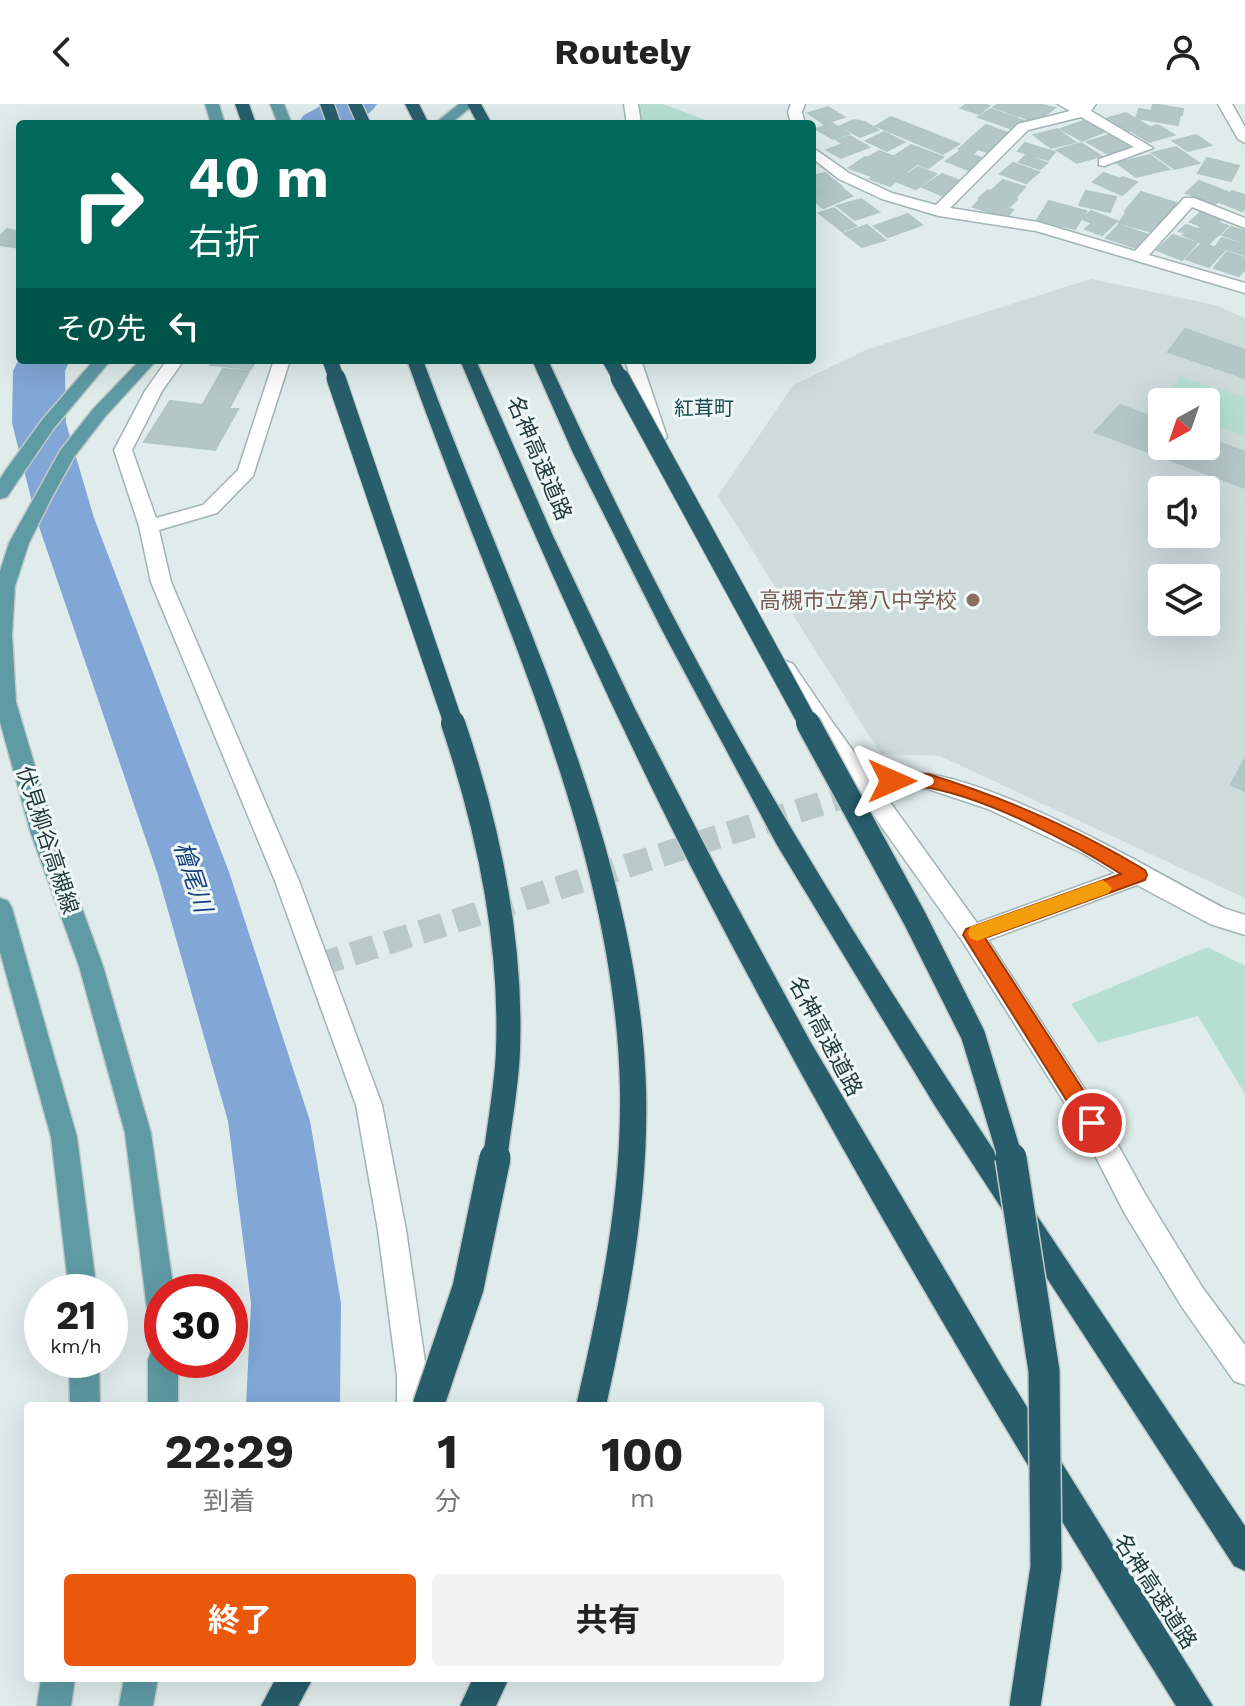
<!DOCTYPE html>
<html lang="ja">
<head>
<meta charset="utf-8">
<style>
	:root { --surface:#fff; --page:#f2f2f2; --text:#222; --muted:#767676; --accent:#ea580c }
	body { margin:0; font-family:"Work Sans","Noto Sans JP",sans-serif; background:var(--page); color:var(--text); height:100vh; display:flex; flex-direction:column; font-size:30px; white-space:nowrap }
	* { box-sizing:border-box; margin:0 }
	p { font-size:26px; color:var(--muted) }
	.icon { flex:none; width:44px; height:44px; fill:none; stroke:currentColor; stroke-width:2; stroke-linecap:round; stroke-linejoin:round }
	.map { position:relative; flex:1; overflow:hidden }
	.drawer { position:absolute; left:24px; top:1298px; width:800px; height:280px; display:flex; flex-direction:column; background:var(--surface); border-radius:8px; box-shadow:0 8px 32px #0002 }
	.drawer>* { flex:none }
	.guide { position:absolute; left:16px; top:16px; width:800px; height:244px; border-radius:8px; box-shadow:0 8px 32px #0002; background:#00695c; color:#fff; overflow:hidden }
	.needle { width:52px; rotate:220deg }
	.tools { position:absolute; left:1148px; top:284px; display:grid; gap:16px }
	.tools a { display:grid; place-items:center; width:72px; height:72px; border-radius:8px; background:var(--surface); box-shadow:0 8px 32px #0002; font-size:40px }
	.speed { position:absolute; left:24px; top:1170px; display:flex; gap:16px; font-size:40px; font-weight:700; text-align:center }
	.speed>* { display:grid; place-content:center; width:104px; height:104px; border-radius:50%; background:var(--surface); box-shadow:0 8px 32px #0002; line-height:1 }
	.speed small { font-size:20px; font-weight:400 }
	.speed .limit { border:12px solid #d22; background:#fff; color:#111 }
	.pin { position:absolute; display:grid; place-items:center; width:68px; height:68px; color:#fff; margin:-34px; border:4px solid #fff; border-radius:50%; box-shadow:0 2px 8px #0007 }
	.me { position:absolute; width:88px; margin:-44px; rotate:90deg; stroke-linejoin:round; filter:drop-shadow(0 0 6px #0008) }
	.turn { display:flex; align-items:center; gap:28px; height:168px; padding:0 40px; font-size:36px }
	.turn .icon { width:104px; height:104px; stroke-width:2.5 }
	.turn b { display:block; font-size:56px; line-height:68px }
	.then { display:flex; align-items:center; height:76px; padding:0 40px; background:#0003; gap:16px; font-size:30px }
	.eta { display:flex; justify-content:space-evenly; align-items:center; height:136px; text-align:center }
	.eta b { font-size:48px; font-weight:700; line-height:56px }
	.cta { display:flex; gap:16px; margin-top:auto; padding:16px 40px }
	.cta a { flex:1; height:92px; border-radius:8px; background:var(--accent); color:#fff; font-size:32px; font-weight:700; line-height:92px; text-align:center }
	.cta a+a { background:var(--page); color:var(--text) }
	header { display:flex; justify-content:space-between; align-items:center; height:104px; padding:0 40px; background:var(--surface); font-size:36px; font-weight:700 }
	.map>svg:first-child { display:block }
</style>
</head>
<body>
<header><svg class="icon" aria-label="back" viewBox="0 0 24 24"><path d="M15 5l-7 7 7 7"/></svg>Routely<svg class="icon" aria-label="person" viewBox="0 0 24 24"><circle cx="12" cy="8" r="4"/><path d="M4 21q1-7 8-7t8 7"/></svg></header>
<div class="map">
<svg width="1245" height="1602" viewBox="0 0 1245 1602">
	<rect width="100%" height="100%" fill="#dfeceb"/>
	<path fill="#cddcdb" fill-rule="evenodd" d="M 1091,175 L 1215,201 L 1245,214 L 1245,794 L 940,652 L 881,650 L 718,392 L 793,281 L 868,245 ZM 1162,298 L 1206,298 L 1206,342 L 1162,342 ZM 1162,386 L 1206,386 L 1206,430 L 1162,430 ZM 1162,474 L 1206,474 L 1206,518 L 1162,518 Z"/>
	<path fill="#b6dfd2" d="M 641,0 L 663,0 L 716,20 L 621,20 Z
		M 1180,272 L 1245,294 L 1245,332 L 1206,318 L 1206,298 L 1163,298 Z
		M 1208,843 L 1245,862 L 1245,990 L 1198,912 L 1098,939 L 1071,900 Z"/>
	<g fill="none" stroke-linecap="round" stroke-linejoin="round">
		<path fill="#82a7d6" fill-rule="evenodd" d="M 324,0 L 377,0 C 359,27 326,20 297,20 L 304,11 Z
			M 20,253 L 20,256 L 70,256 L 65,267 L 66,319 L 94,414 L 229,768 L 310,1017 L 341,1199 L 340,1302 L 246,1302 L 251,1199 L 228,1017 L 157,768 L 36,414 L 12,319 L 13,267 Z"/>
	</g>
	<path fill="#b4c7c6" stroke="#b1c6c6" stroke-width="2" d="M 967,0 L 984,0 L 989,2 L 979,10 L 961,4 Z
		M 999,0 L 1034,0 L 1017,12 L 994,3 Z
		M 1038,0 L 1055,4 L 1035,18 L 1020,12 Z
		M 1153,0 L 1183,5 L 1182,11 L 1152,6 Z
		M 828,3 L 844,13 L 824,20 L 808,9 Z
		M 991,5 L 1024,17 L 1012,25 L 978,13 Z
		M 1139,5 L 1180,11 L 1178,21 L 1136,14 Z
		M 1126,9 L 1148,22 L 1129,27 L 1108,14 Z
		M 891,13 L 959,40 L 943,50 L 876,22 Z
		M 854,16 L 865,18 L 878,26 L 860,33 L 840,22 Z
		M 1083,17 L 1104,28 L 1082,37 L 1061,25 Z
		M 832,19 L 849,30 L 833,35 L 816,25 Z
		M 986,21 L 1011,30 L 998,41 L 972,33 Z
		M 1158,21 L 1174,31 L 1149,38 L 1133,28 Z
		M 1057,25 L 1075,38 L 1051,44 L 1034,31 Z
		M 884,28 L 904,38 L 887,47 L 866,37 Z
		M 1109,31 L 1129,43 L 1108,50 L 1087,38 Z
		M 1196,31 L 1211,41 L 1188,47 L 1173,37 Z
		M 850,32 L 869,43 L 841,54 L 827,46 L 843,40 L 837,36 Z
		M 971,34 L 998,42 L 991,49 L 978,45 L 973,50 L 959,45 Z
		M 1025,39 L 1055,48 L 1048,56 L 1018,47 Z
		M 1081,39 L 1101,52 L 1077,59 L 1057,46 Z
		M 911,41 L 943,53 L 928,64 L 896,51 Z
		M 1176,43 L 1199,59 L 1175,65 L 1152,49 Z
		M 879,47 L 916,61 L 906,68 L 869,53 Z
		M 960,47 L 982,54 L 969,66 L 946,57 Z
		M 1026,51 L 1047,59 L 1040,65 L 1019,58 Z
		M 1150,51 L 1169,65 L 1136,73 L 1117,59 Z
		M 865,53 L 886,61 L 871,72 L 849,64 Z
		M 1207,54 L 1239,62 L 1231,77 L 1198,69 Z
		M 1013,59 L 1039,68 L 1026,79 L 1000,70 Z
		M 888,62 L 907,69 L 890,82 L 870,75 Z
		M 918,63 L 936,70 L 916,85 L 898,78 Z
		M 825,69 L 841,82 L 812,89 L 812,72 Z
		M 1104,69 L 1120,75 L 1123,73 L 1137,78 L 1122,91 L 1093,78 Z
		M 942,70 L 963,78 L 944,92 L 922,83 Z
		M 1003,76 L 1025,83 L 1016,93 L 993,85 Z
		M 1199,77 L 1228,88 L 1215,100 L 1186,89 Z
		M 841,83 L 852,92 L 823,104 L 812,95 L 812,91 Z
		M 988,86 L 1017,95 L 1008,104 L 979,94 Z
		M 1086,87 L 1116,93 L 1110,108 L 1079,101 Z
		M 1232,87 L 1245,91 L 1245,104 L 1242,107 L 1219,98 Z
		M 1141,88 L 1176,99 L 1160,118 L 1125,107 Z
		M 861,95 L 879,108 L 855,116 L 837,102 Z
		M 980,95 L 1013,106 L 1007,113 L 973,103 Z
		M 1049,97 L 1086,107 L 1075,125 L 1037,116 Z
		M 834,104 L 856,122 L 842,127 L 819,109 Z
		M 1091,107 L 1117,117 L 1102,131 L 1085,125 L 1092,119 L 1082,115 Z
		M 1126,109 L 1160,118 L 1153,128 L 1119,119 Z
		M 1200,109 L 1220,116 L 1217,118 L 1228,122 L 1219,131 L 1199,124 L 1201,122 L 1190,118 Z
		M 908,110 L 922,121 L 888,133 L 874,122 Z
		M 867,121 L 885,136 L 862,143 L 844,129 Z
		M 1119,121 L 1149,131 L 1137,144 L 1106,134 Z
		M 1186,121 L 1217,132 L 1208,141 L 1183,131 L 1186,129 L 1179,127 Z
		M 1231,123 L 1245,127 L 1245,139 L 1223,131 Z
		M 7,125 L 20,128 L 20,144 L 0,141 L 0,132 Z
		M 1173,131 L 1197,139 L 1182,156 L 1157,146 Z
		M 1222,134 L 1245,141 L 1245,151 L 1216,142 Z
		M 1202,139 L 1224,147 L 1209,163 L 1186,155 Z
		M 1227,148 L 1245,154 L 1245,165 L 1239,172 L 1214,164 Z
		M 1185,225 L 1245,246 L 1245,274 L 1168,248 Z
		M 213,256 L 256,256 L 251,265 L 210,261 Z
		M 223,265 L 249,267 L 230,303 L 203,300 Z
		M 170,297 L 238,305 L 215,346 L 144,338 Z
		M 1120,301 L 1162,317 L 1162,342 L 1206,342 L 1206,333 L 1245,348 L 1245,384 L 1095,328 Z
		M 1245,654 L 1245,687 L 1231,681 Z"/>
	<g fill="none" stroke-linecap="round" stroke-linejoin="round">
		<path stroke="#b9c8c8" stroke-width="24" stroke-dasharray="24 12" stroke-linecap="butt" d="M 318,861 L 892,677"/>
		<g stroke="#a2b3b3" stroke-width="3">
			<path id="minor" d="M 624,0 L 638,0 L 641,20 L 627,20 Z
				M 791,0 L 805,0 L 802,8 L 805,20 L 791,20 L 788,8 Z
				M 1058,0 L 1096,0 L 1091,7 L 1153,44 L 1104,62 L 1099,61 L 1099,55 L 1134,43 L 1081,13 L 1028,26 L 950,104 L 1038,118 L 1135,147 L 1184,94 L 1194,94 L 1245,114 L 1245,124 L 1192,103 L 1149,151 L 1245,179 L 1245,189 L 1036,127 L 939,112 L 882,95 L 839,75 L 812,54 L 812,43 L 849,69 L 892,89 L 936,101 L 1018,20 L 1070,7 Z
				M 1218,0 L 1232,0 L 1245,23 L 1245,39 L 1238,35 Z
				M 167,256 L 184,256 L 162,287 L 132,346 L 156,414 L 203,401 L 238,366 L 274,256 L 290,256 L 253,372 L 217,409 L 159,426 L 171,478 L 299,777 L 382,1001 L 406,1126 L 427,1272 L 427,1302 L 397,1302 L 397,1272 L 378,1126 L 356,1001 L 275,777 L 151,478 L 139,422 L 114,346 L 145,287 Z
				M 625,256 L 641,256 L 667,333 L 664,337 L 652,337 L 649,333 Z
				M 786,557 L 793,560 L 833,619 L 977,819 L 1115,769 L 1084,750 L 988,705 L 928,685 L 884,683 L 881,677 L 884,671 C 957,647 1155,769 1226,805 L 1245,811 L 1245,831 L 1210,820 L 1137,781 L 988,836 L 1101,1010 L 1145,1090 L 1202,1183 L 1245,1241 L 1245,1281 L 1234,1277 L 1182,1203 L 1125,1110 L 1083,1028 L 963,838 L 817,631 L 779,570 L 776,565 L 779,560 Z"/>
		</g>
		<g stroke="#c0c8c9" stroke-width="3">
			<path id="primary" d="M 205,0 L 219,0 L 225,20 L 211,20 Z
				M 270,0 L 284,0 L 292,20 L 278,20 Z
				M 459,0 L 475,0 L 450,20 L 434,20 Z
				M 94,256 L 111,256 L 54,324 L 7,393 L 0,395 L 0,375 L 5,367 L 42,316 Z
				M 140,256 L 157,256 L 105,313 L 74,353 L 52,393 L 29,439 L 15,482 L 12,531 L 16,598 L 55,730 L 103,862 L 151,1029 L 174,1188 L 162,1188 L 162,1220 L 152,1215 L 147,1205 L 125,1029 L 79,862 L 31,730 L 0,618 L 0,467 L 9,439 L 60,347 L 93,305 Z
				M 0,794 L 8,797 L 12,804 L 77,1033 L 97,1188 L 69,1188 L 51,1033 L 0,848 Z
				M 162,1241 L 162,1256 L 178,1256 L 178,1302 L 148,1302 L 148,1256 L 152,1245 Z
				M 69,1256 L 99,1256 L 100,1302 L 70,1302 Z
				M 41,1574 L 75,1574 L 71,1602 L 37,1602 Z
				M 124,1574 L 158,1574 L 153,1602 L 119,1602 Z"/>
		</g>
		<g stroke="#c0c8c9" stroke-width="3">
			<path id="motorway" d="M 235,0 L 249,0 L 256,20 L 242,20 Z
				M 320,0 L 334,0 L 341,20 L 327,20 Z
				M 348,0 L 362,0 L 371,20 L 357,20 Z
				M 405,0 L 419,0 L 429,20 L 415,20 Z
				M 467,0 L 481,0 L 492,20 L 478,20 Z
				M 407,256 L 423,256 C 507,486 639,738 646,985 C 649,1092 629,1198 606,1302 L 576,1302 C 600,1198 622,1092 620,985 C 615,735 488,489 407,256 Z
				M 460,256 L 476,256 L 553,432 L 635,605 L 719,769 L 810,937 L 1004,1266 L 1213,1602 L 1176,1602 C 1009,1335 848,1065 703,786 C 614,613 535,435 460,256 Z
				M 532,256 L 548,256 C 622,417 703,577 794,729 C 935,966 1092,1193 1245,1422 L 1245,1467 L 1234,1462 L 935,1002 L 777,741 L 662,526 L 573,349 Z
				M 276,1574 L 313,1574 L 298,1602 L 261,1602 Z
				M 473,1574 L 509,1574 L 496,1602 L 460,1602 Z"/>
		</g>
		<use href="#minor" fill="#fff" fill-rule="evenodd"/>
		<use href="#primary" fill="#5f9ba5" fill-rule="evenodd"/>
		<use href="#motorway" fill="#285e6c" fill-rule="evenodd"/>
		<g stroke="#c0c8c9" stroke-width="17" stroke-linecap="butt">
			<path id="motorway-bridge-far3" d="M 330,256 L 337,276
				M 610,256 L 621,276"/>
		</g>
		<g stroke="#c0c8c9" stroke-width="21" stroke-linecap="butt">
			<path id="motorway-bridge-far2" d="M 336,274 L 454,621
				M 620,274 L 809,621"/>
		</g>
		<g stroke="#c0c8c9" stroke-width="27" stroke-linecap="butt">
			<path id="motorway-bridge-far1" d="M 453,619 C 488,723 512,836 508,946 C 507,982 499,1020 495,1056
				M 808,619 L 915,815 L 973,931 L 1011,1056"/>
		</g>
		<g stroke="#c0c8c9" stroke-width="34" stroke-linecap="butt">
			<path id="motorway-bridge" d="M 1011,1054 L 1044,1267 L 1046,1463 L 1025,1602
				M 428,1302 L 468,1184 L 495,1054"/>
		</g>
		<use href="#motorway-bridge-far3" stroke="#285e6c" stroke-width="15"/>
		<use href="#motorway-bridge-far2" stroke="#285e6c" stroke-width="19"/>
		<use href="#motorway-bridge-far1" stroke="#285e6c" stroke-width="24"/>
		<use href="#motorway-bridge" stroke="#285e6c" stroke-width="31"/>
	</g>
	<path fill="#ea580c" stroke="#983908" stroke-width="2" d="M 928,670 C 1005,694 1076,724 1145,766 L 1147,771 L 1145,776 L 985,834 L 1100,1012 L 1103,1019 L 1100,1026 L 1092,1029 L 1085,1026 L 963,831 L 966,825 L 1121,770 C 1069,737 991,696 930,684 C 916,681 893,691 884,677 L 892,671 Z"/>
	<path fill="#f59e0b" d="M 1103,776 L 1112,784 L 1109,789 L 977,837 L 970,834 L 968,829 L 970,823 Z"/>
	<circle fill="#8d6e63" stroke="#f0f8f7" stroke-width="3" cx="973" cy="496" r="8"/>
	<g text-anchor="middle" stroke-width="6" stroke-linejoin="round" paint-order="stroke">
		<g font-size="20" fill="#194851" stroke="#f0f8f7">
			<text x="704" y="311">紅茸町</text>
		</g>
		<g font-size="22" fill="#1f393d" stroke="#f0f8f7">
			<text transform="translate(540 354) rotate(67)" y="8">名神高速道路</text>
			<text transform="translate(48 736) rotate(72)" y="8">伏見柳谷高槻線</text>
			<text transform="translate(826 932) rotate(62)" y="8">名神高速道路</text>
			<text transform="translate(1156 1487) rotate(57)" y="8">名神高速道路</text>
		</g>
		<g font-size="22" fill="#785e54" stroke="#f0f8f7" text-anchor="end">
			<text x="957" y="504">高槻市立第八中学校</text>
		</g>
		<g font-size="24" font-style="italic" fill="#14417e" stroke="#f0f8f7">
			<text transform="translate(193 773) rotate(72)" y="8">檜尾川</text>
		</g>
	</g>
</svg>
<div class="tools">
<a><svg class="needle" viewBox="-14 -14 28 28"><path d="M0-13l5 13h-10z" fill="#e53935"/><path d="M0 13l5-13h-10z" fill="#767676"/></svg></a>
<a><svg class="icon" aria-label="sound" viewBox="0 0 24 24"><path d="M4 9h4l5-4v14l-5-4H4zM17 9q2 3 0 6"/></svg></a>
<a><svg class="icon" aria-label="layers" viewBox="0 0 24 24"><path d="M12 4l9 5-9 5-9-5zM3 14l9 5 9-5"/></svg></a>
</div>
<div class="speed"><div>21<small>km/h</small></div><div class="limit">30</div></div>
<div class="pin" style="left:1092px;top:1019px;background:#d93025"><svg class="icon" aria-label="arrive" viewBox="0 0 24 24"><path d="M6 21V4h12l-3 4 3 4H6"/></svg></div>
<svg class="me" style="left:892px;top:677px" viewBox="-20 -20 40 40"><path d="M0-17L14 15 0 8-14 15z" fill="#ea580c" stroke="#fff" stroke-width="4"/></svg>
<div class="guide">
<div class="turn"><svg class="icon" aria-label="right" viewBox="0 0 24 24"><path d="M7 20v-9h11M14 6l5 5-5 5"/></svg><div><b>40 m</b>右折</div></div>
<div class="then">その先<svg class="icon" aria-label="left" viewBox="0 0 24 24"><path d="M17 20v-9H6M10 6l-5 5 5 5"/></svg></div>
</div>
<section class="drawer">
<div class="eta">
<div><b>22:29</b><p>到着</p></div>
<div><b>1</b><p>分</p></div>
<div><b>100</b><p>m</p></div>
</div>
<div class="cta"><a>終了</a><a>共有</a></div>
</section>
</div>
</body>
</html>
